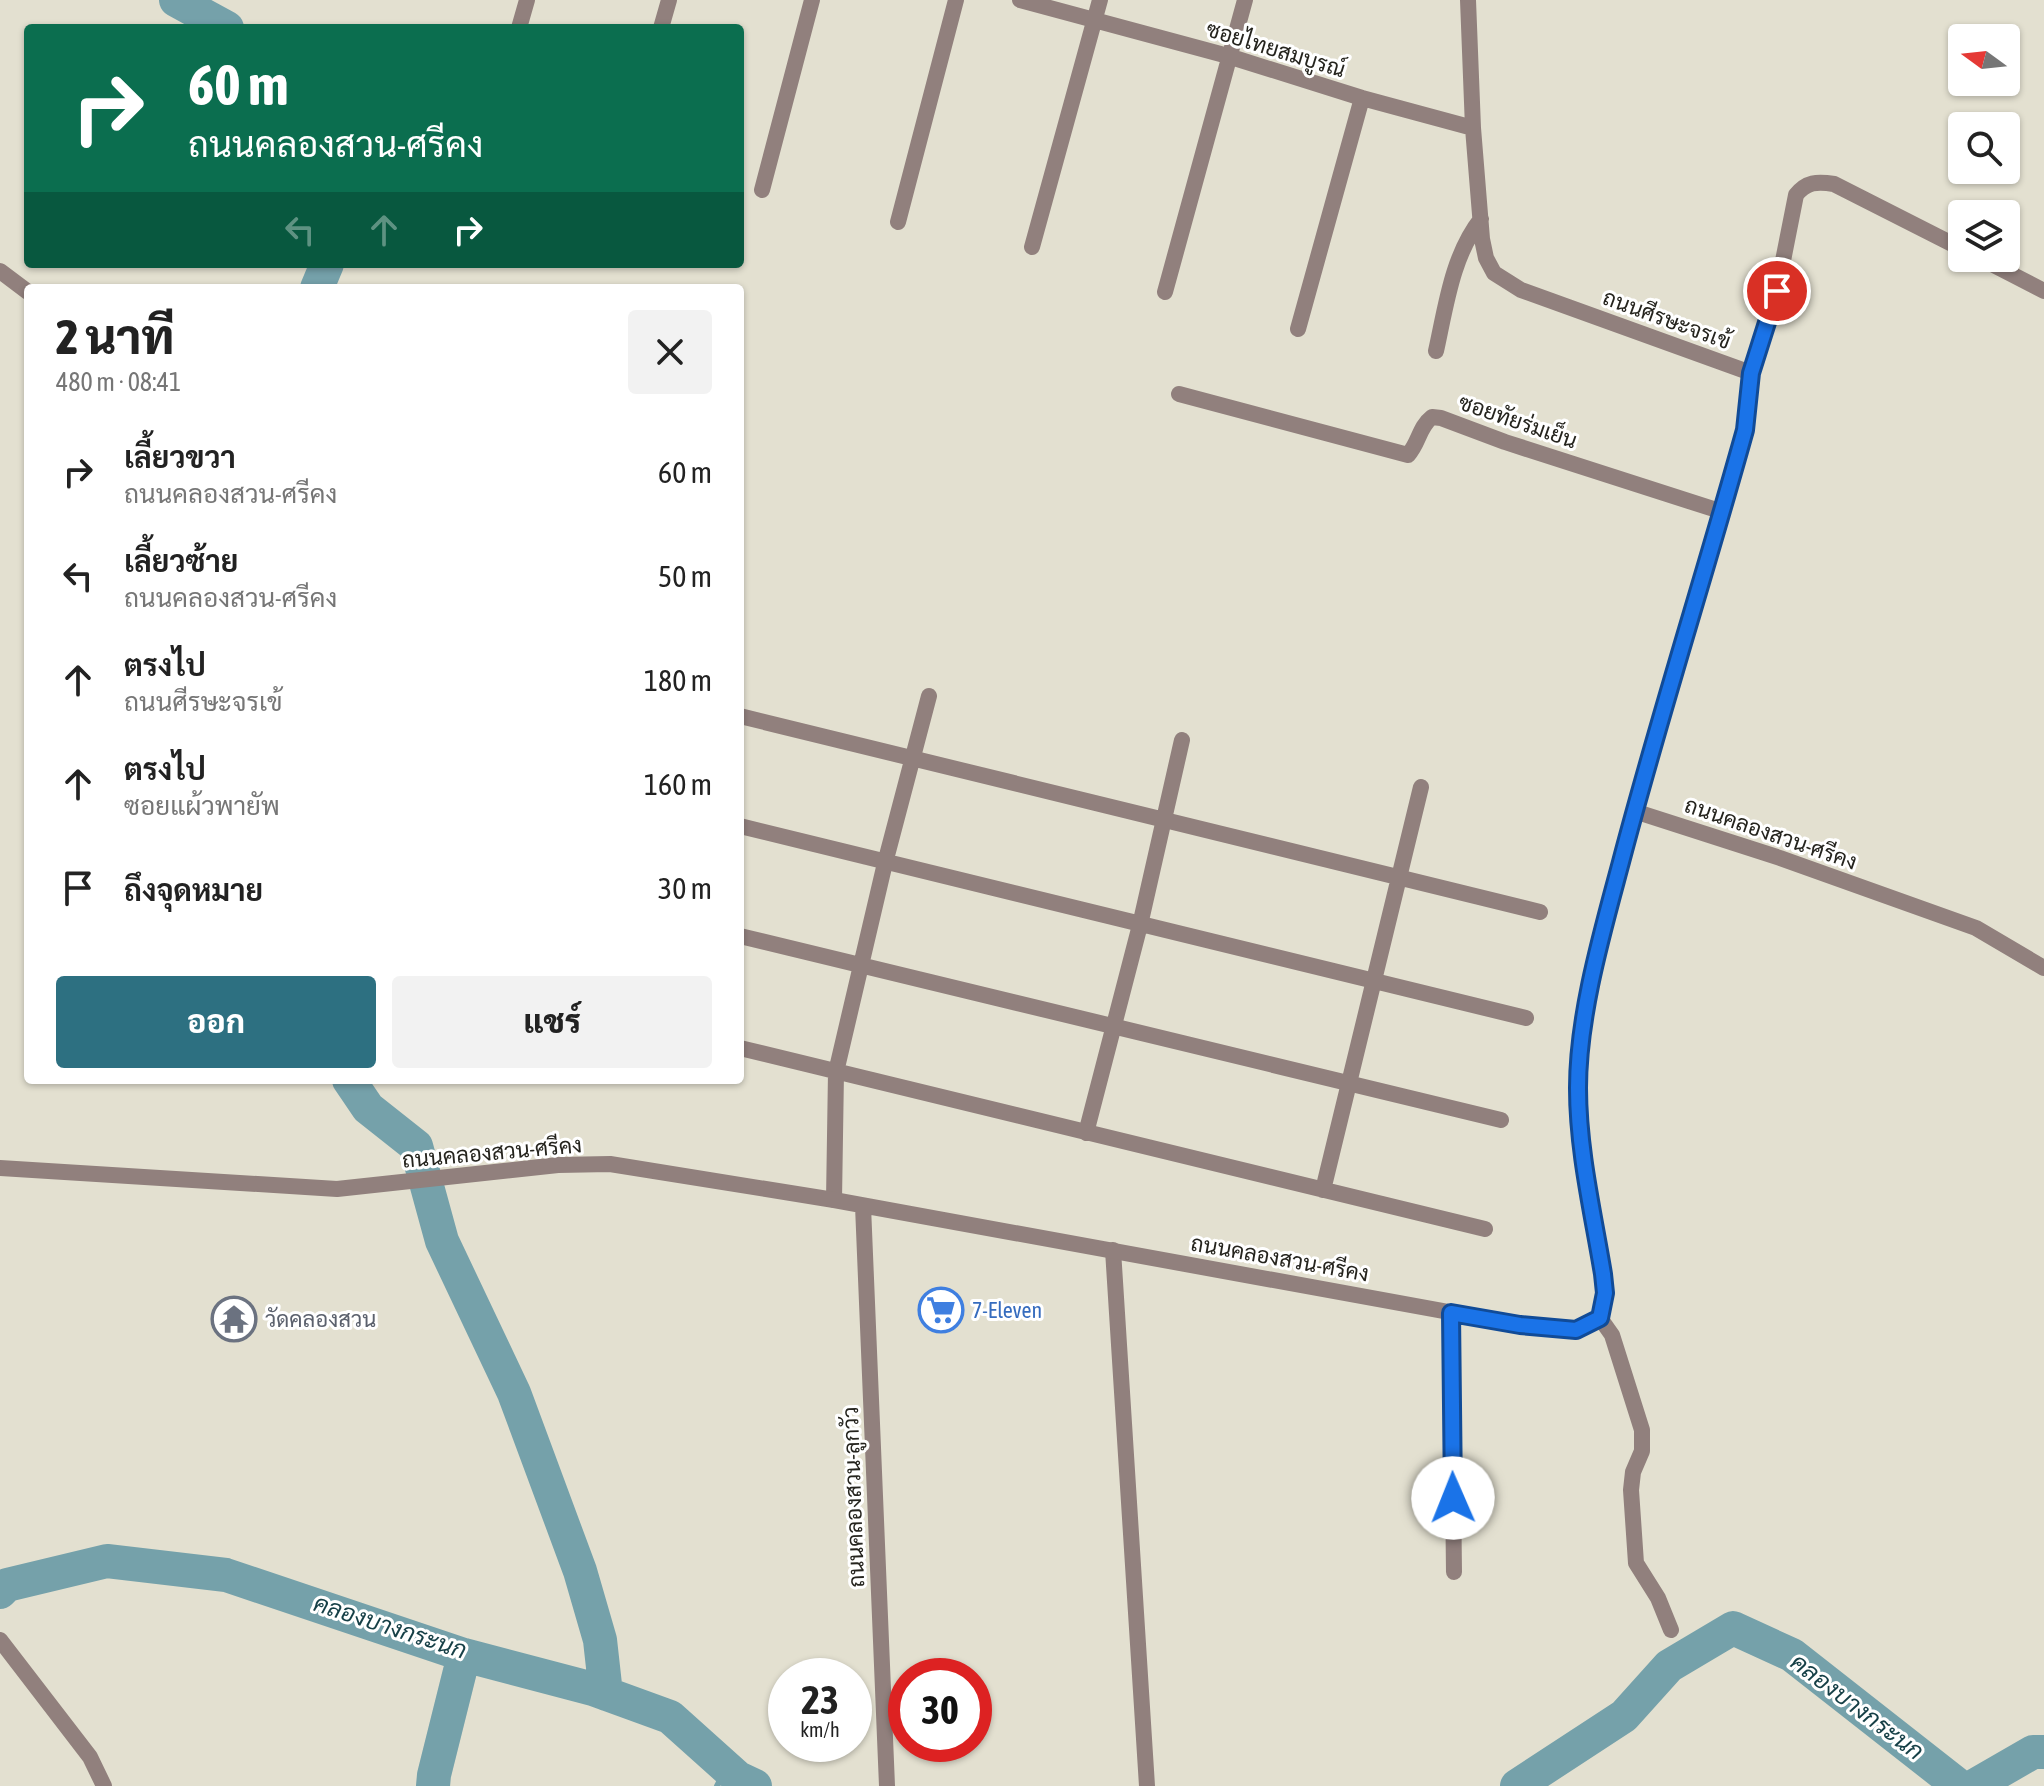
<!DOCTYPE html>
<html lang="th">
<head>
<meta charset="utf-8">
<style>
	:root { --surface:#fff; --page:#f2f2f2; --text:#222; --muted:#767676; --accent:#2d7081 }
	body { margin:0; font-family:"Asap Condensed",Sarabun,sans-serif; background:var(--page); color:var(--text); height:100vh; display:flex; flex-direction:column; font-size:30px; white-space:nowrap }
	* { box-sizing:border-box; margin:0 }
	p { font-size:26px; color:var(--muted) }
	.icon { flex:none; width:44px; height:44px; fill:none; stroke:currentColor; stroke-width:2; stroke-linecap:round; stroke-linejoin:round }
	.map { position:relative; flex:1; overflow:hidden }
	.sheet { position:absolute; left:24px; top:284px; width:720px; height:800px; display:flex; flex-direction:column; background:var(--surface); border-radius:8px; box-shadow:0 2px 6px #0004 }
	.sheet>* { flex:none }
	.top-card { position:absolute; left:24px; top:24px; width:720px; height:244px; border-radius:8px; box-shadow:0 2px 6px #0004; background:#0b6e4f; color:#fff; overflow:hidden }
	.needle { width:52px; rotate:285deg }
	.buttons { position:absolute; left:1948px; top:24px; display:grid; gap:16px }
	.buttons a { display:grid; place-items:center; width:72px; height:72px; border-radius:8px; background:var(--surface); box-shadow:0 2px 6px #0004; font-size:40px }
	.speed { position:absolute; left:768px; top:1658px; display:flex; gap:16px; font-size:40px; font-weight:700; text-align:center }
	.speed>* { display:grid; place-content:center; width:104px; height:104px; border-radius:50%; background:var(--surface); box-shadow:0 2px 6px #0004; line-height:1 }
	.speed small { font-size:20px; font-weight:400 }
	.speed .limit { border:12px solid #d22; background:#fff; color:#111 }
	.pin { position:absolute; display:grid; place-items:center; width:68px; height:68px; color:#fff; margin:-34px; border:4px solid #fff; border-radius:50%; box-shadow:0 2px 8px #0007 }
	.me { position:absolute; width:88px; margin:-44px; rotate:359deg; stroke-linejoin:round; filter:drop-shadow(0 0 6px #0008) }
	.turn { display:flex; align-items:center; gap:28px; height:168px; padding:0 32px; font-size:36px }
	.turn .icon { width:104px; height:104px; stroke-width:2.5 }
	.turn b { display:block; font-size:56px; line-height:68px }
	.lanes { display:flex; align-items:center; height:76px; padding:0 32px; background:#0003; justify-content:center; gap:40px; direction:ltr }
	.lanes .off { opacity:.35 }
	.round { display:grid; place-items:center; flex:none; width:84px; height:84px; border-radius:8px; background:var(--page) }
	.overview { display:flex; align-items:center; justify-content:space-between; height:136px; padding:0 32px }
	h1 { font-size:48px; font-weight:800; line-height:60px }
	.button { display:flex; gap:16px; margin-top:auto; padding:16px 32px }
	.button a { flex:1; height:92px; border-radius:8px; background:var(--accent); color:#fff; font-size:32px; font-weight:800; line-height:92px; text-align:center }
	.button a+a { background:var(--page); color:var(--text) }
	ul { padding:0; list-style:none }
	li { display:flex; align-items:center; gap:24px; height:104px; padding:0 32px }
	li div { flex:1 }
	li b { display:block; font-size:30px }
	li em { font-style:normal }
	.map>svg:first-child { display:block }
</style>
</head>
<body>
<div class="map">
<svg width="2044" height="1786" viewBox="0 0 2044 1786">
	<rect width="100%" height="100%" fill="#e3e0d0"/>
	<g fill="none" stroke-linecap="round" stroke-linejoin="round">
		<path stroke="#75a1aa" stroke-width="6" d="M 717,1786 L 726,1768"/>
		<path stroke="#75a1aa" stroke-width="34" d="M 176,0 L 227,28
			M 317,288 L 327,264
			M 349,1080 L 368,1108 L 416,1146 L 442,1241 L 514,1393 L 580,1571 L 600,1640 L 606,1694
			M 0,1592 L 7,1585 L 107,1561 L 226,1575 L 464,1655 L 593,1689 L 670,1717 L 738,1778 L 755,1786
			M 433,1786 L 434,1775 L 464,1655
			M 1517,1786 L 1624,1716 L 1669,1666 L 1733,1628 L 1792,1655 L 1959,1786
			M 1974,1786 L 2033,1752 L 2044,1752"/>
		<path stroke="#91807d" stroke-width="16" d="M 1020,0 L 1228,56 L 1362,98 L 1473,128
			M 1468,0 L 1473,128 L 1482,239 L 1486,258 L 1494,273 L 1521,290 L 1751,373 L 1745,430 L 1634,811
			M 519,28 L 527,0
			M 661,28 L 669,0
			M 762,190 L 812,0
			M 898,222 L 956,0
			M 1032,247 L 1100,0
			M 1980,258 L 2044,291
			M 0,271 L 28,292
			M 1165,292 L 1245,0
			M 1298,329 L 1362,98
			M 1436,351 C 1446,306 1452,256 1481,219
			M 1751,373 L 1777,291 L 1796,195 C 1806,182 1817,181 1834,184 L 1962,249
			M 1179,394 L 1408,455 C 1419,443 1419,427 1432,417 L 1441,418 L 1505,442 L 1723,512
			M 740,716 L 1540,912
			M 740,826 L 1526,1018
			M 740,936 L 1501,1120
			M 740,1048 L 1485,1229
			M 1086,1133 L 1140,925 L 1182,740
			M 1323,1190 L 1421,787
			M 834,1200 L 836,1072 L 885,863 L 929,696
			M 1113,1250 L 1147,1786
			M 1451,1313 L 1454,1572
			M 1600,1318 L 1612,1335 L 1642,1430 L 1642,1451 L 1633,1472 L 1631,1490 L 1636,1563 L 1658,1598 L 1671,1630"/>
		<path stroke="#91807d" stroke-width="16" d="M 0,1168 L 337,1189 L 558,1165 L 610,1164 L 834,1200 L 1520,1325 L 1576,1330 L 1600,1318 L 1605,1293 C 1599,1224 1577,1156 1578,1086 C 1579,995 1611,898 1634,811 L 1780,858 L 1976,928 L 2044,968
			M 863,1206 L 887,1786
			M 0,1640 L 90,1757 L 104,1786"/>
	</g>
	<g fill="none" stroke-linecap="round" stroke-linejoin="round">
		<g stroke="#114b97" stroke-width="20">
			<path id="route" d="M 1453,1498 L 1451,1313 L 1520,1325 L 1576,1330 L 1600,1318 L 1605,1293 L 1603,1274 C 1593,1213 1578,1151 1578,1088 C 1578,1015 1602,933 1621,862 C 1659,717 1705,574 1745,430 L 1751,373 L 1777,291"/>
		</g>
		<use href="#route" stroke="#1a73e8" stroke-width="14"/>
	</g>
	<defs>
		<g id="supermarket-ring" transform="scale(2.3)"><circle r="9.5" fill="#fff" stroke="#3f7fe0" stroke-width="1.5"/><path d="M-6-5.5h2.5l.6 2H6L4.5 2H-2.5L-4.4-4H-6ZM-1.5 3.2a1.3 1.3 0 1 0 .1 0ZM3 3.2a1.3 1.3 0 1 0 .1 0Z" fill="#3f7fe0"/></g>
		<g id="temple-ring" transform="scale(2.3)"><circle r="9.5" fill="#fff" stroke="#6b7280" stroke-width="1.5"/><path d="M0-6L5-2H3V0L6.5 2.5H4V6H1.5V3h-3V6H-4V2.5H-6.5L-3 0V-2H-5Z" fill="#6b7280"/></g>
	</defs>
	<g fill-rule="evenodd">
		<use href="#supermarket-ring" x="941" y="1310"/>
		<use href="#temple-ring" x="234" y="1319"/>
	</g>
	<g text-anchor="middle" stroke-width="6" stroke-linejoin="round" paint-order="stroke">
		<g font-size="22" fill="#25241e" stroke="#fff">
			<text transform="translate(1276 49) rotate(17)" y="8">ซอยไทยสมบูรณ์</text>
			<text transform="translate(1667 319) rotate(20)" y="8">ถนนศีรษะจรเข้</text>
			<text transform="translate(1518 421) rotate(19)" y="8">ซอยทัยร่มเย็น</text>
			<text transform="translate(1771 833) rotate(19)" y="8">ถนนคลองสวน-ศรีคง</text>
			<text transform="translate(492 1152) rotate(-5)" y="8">ถนนคลองสวน-ศรีคง</text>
			<text transform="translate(1280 1258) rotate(10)" y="8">ถนนคลองสวน-ศรีคง</text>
			<text transform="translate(853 1497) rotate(-92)" y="8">ถนนคลองสวน-ลูกวัว</text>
		</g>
		<g font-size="22" fill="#366cbe" stroke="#fff" text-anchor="start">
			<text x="972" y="1318">7-Eleven</text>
		</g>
		<g font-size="22" fill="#5b616d" stroke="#fff" text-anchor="start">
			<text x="265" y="1327">วัดคลองสวน</text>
		</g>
		<g font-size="24" font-style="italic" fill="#153f46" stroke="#fff">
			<text transform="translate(390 1627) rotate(18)" y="8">คลองบางกระนก</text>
			<text transform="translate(1857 1707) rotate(37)" y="8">คลองบางกระนก</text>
		</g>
	</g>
</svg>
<div class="buttons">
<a><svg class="needle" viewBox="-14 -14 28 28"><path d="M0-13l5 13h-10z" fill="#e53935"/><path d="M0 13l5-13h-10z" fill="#767676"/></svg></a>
<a><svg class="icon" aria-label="search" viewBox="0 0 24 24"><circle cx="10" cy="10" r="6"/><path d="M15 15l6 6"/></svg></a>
<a><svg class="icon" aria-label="layers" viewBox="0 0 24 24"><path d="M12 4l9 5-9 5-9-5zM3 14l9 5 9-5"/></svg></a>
</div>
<div class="speed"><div>23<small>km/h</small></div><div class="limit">30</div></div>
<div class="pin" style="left:1777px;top:291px;background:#d93025"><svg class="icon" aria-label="arrive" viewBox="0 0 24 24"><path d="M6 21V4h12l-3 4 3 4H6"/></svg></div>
<svg class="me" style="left:1453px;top:1498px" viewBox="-20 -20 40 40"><circle r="19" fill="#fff"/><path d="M0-13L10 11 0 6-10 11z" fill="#1a73e8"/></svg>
<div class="top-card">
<div class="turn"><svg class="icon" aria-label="right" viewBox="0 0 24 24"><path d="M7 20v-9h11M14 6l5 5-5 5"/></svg><div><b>60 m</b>ถนนคลองสวน-ศรีคง</div></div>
<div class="lanes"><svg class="icon off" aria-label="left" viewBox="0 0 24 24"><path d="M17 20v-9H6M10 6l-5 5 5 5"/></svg><svg class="icon off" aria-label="ahead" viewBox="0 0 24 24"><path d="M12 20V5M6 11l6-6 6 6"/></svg><svg class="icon" aria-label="right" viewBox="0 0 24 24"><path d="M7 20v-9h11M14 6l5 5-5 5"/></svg></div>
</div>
<section class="sheet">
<div class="overview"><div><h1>2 นาที</h1><p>480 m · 08:41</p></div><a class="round"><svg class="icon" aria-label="close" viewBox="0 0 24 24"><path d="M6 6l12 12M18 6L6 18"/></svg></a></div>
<ul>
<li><svg class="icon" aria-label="right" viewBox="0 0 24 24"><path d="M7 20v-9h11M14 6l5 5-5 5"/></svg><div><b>เลี้ยวขวา</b><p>ถนนคลองสวน-ศรีคง</p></div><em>60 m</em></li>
<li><svg class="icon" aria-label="left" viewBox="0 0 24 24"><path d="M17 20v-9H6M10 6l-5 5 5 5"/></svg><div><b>เลี้ยวซ้าย</b><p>ถนนคลองสวน-ศรีคง</p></div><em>50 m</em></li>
<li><svg class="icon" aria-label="ahead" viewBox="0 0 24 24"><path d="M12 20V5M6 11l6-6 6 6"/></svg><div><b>ตรงไป</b><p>ถนนศีรษะจรเข้</p></div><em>180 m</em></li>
<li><svg class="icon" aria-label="ahead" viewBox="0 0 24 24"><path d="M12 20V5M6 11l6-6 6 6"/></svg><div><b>ตรงไป</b><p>ซอยแผ้วพายัพ</p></div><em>160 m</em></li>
<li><svg class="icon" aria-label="arrive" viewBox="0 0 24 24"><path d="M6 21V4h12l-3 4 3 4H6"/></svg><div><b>ถึงจุดหมาย</b></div><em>30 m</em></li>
</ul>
<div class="button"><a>ออก</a><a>แชร์</a></div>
</section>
</div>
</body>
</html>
